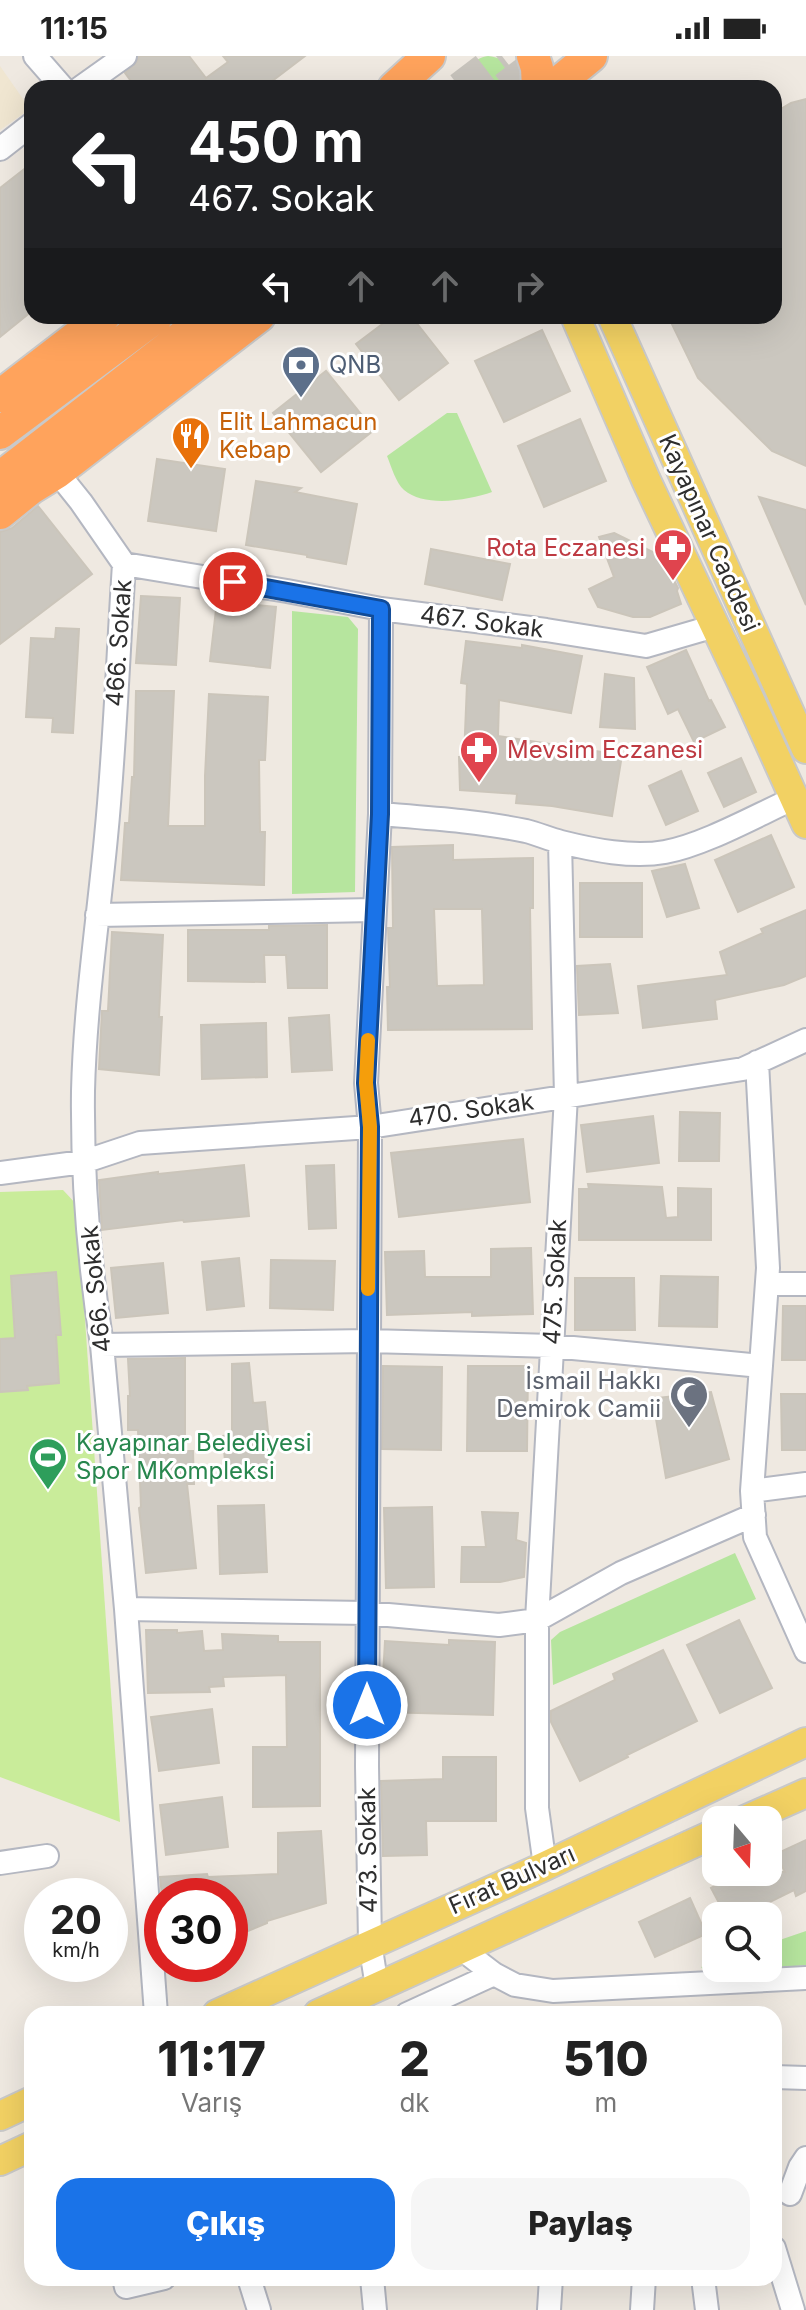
<!DOCTYPE html>
<html lang="tr">
<head>
<meta charset="utf-8">
<style>
	:root { --surface:#fff; --page:#f6f6f6; --text:#222; --muted:#767676; --accent:#1a73e8 }
	body { margin:0; font-family:Inter,sans-serif; background:var(--page); color:var(--text); height:100vh; display:flex; flex-direction:column; font-size:30px; white-space:nowrap }
	* { box-sizing:border-box; margin:0 }
	p { font-size:26px; color:var(--muted) }
	.icon { flex:none; width:44px; height:44px; fill:none; stroke:currentColor; stroke-width:2; stroke-linecap:round; stroke-linejoin:round }
	.map { position:relative; flex:1; overflow:hidden }
	.side { position:absolute; left:24px; top:1950px; width:758px; height:280px; display:flex; flex-direction:column; background:var(--surface); border-radius:24px; box-shadow:0 8px 32px #0002 }
	.side>* { flex:none }
	.banner { position:absolute; left:24px; top:24px; width:758px; height:244px; border-radius:24px; box-shadow:0 8px 32px #0002; background:#202124; color:#fff; overflow:hidden }
	.needle { width:52px; rotate:161deg }
	.tools { position:absolute; left:702px; top:1750px; display:grid; gap:16px }
	.tools a { display:grid; place-items:center; width:80px; height:80px; border-radius:16px; background:var(--surface); box-shadow:0 8px 32px #0002; font-size:40px }
	.speed { position:absolute; left:24px; top:1822px; display:flex; gap:16px; font-size:40px; font-weight:700; text-align:center }
	.speed>* { display:grid; place-content:center; width:104px; height:104px; border-radius:50%; background:var(--surface); box-shadow:0 8px 32px #0002; line-height:1 }
	.speed small { font-size:20px; font-weight:400 }
	.speed .limit { border:12px solid #d22; background:#fff; color:#111 }
	.pin { position:absolute; display:grid; place-items:center; width:68px; height:68px; color:#fff; margin:-34px; border:4px solid #fff; border-radius:50%; box-shadow:0 2px 8px #0007 }
	.me { position:absolute; width:88px; margin:-44px; rotate:0deg; stroke-linejoin:round; filter:drop-shadow(0 0 6px #0008) }
	.turn { display:flex; align-items:center; gap:28px; height:168px; padding:0 32px; font-size:36px }
	.turn .icon { width:104px; height:104px; stroke-width:2.5 }
	.turn b { display:block; font-size:56px; line-height:68px }
	.lanes { display:flex; align-items:center; height:76px; padding:0 32px; background:#0003; justify-content:center; gap:40px; direction:ltr }
	.lanes .off { opacity:.35 }
	.eta { display:flex; justify-content:space-evenly; align-items:center; height:136px; text-align:center }
	.eta b { font-size:48px; font-weight:800; line-height:56px }
	.button { display:flex; gap:16px; margin-top:auto; padding:16px 32px }
	.button a { flex:1; height:92px; border-radius:24px; background:var(--accent); color:#fff; font-size:32px; font-weight:800; line-height:92px; text-align:center }
	.button a+a { background:var(--page); color:var(--text) }
	.status { display:flex; justify-content:space-between; align-items:center; height:56px; padding:0 40px; background:var(--surface); direction:ltr }
	.status svg { height:22px; fill:currentColor }
	.map>svg:first-child { display:block }
</style>
</head>
<body>
<div class="status"><b>11:15</b><svg viewBox="0 0 49 12"><path d="M0 12V9h3v3zM5 12V6h3v6zM10 12V3h3v9zM15 12V0h3v12zM26 1h20v11H26zM47 4h2v5h-2z"/></svg></div>
<div class="map">
<svg width="806" height="2254" viewBox="0 0 806 2254">
	<rect width="100%" height="100%" fill="#efe9e1"/>
	<path fill="#f0e6d1" d="M 0,10 L 30,53 L 0,74 Z"/>
	<path fill="#b6e59e" d="M 488,0 C 507,2 517,13 515,32 L 464,32 C 462,15 471,3 488,0 Z
		M 447,357 L 457,357 L 492,436 C 469,444 425,452 404,434 C 396,427 391,410 387,400 Z
		M 292,555 L 348,561 L 358,573 L 355,836 L 292,838 Z
		M 735,1497 L 756,1543 L 553,1629 L 551,1584 L 560,1576 Z
		M 806,1875 L 806,1909 L 708,1918 L 701,1911 L 716,1906 L 716,1912 L 768,1912 L 768,1888 Z"/>
	<path fill="#c9ec9a" d="M 63,1134 L 77,1149 L 120,1766 L 0,1721 L 0,1136 Z"/>
	<path fill="#cbc7bf" stroke="#cbc5ba" stroke-width="2" fill-rule="evenodd" d="M 139,0 L 189,0 L 206,22 L 228,6 L 223,0 L 305,0 L 263,32 L 136,32 L 125,17 L 137,6 Z
		M 806,43 L 806,410 L 772,395 L 698,322 L 668,260 L 774,260 L 774,57 L 791,47 Z
		M 32,107 L 32,255 L 0,281 L 0,132 Z
		M 393,260 L 411,260 L 448,307 L 399,344 L 356,288 Z
		M 542,274 L 570,335 L 504,366 L 475,305 Z
		M 326,315 L 374,374 L 321,416 L 273,357 Z
		M 580,363 L 606,425 L 544,451 L 518,390 Z
		M 157,403 L 225,413 L 216,475 L 148,465 Z
		M 256,425 L 301,432 L 295,436 L 357,448 L 346,508 L 307,501 L 307,499 L 246,489 Z
		M 759,441 L 806,454 L 806,549 Z
		M 38,450 L 92,518 L 0,588 L 0,476 L 12,472 Z
		M 614,477 L 655,497 L 664,504 L 678,532 L 677,535 L 681,548 L 650,561 L 633,561 L 598,551 L 589,533 L 614,521 L 599,481 Z
		M 431,493 L 510,508 L 502,544 L 425,528 Z
		M 141,540 L 180,542 L 176,609 L 136,607 Z
		M 217,545 L 276,551 L 270,612 L 210,605 Z
		M 56,572 L 79,573 L 73,677 L 52,676 L 53,662 L 26,661 L 31,582 L 55,583 Z
		M 466,585 L 522,592 L 522,589 L 582,600 L 571,657 L 499,644 L 498,680 L 622,699 L 612,760 L 552,750 L 516,747 L 517,738 L 460,734 L 459,701 L 464,701 L 467,628 L 461,627 Z
		M 686,594 L 709,645 L 711,644 L 725,671 L 694,686 L 678,653 L 668,658 L 647,611 Z
		M 605,618 L 634,622 L 635,673 L 600,671 Z
		M 136,635 L 174,635 L 168,770 L 205,770 L 205,720 L 209,638 L 268,641 L 265,704 L 259,704 L 260,776 L 265,776 L 264,829 L 121,824 L 125,767 L 129,767 L 132,721 L 134,721 Z
		M 741,702 L 756,736 L 724,751 L 708,717 Z
		M 681,715 L 698,755 L 666,769 L 649,730 Z
		M 771,779 L 794,831 L 738,856 L 715,804 Z
		M 453,789 L 453,804 L 533,802 L 533,852 L 530,852 L 532,973 L 388,974 L 387,931 L 390,931 L 388,872 L 393,872 L 392,791 ZM 434,853 L 482,853 L 484,929 L 437,930 Z
		M 685,808 L 699,852 L 667,861 L 652,815 Z
		M 580,827 L 642,827 L 642,881 L 580,881 Z
		M 806,854 L 806,920 L 784,929 L 715,944 L 717,963 L 643,972 L 638,930 L 727,919 L 720,896 L 763,877 L 761,873 Z
		M 327,869 L 327,932 L 288,932 L 286,899 L 264,899 L 265,926 L 188,925 L 188,874 L 269,874 L 269,870 Z
		M 112,876 L 163,879 L 159,961 L 162,961 L 159,1019 L 99,1013 L 102,955 L 108,955 Z
		M 610,908 L 618,957 L 579,959 L 577,910 Z
		M 329,959 L 332,1014 L 292,1016 L 289,962 Z
		M 266,967 L 267,1021 L 202,1023 L 201,969 Z
		M 680,1056 L 720,1057 L 719,1105 L 679,1105 Z
		M 653,1060 L 659,1107 L 587,1116 L 581,1069 Z
		M 523,1083 L 530,1146 L 399,1161 L 391,1097 Z
		M 244,1109 L 249,1160 L 184,1166 L 183,1164 L 102,1174 L 99,1124 L 158,1116 L 158,1118 Z
		M 334,1109 L 336,1172 L 309,1173 L 306,1110 Z
		M 588,1128 L 662,1131 L 666,1162 L 678,1161 L 678,1132 L 711,1133 L 711,1184 L 579,1184 L 579,1133 L 589,1133 Z
		M 531,1192 L 533,1258 L 472,1260 L 472,1256 L 387,1259 L 385,1196 L 424,1195 L 425,1221 L 491,1221 L 491,1193 Z
		M 239,1202 L 244,1250 L 207,1254 L 202,1206 Z
		M 271,1204 L 335,1205 L 333,1254 L 270,1252 Z
		M 163,1207 L 168,1257 L 116,1262 L 111,1212 Z
		M 56,1216 L 61,1279 L 56,1279 L 59,1327 L 27,1330 L 28,1334 L 0,1336 L 0,1283 L 15,1282 L 11,1220 Z
		M 661,1220 L 718,1221 L 717,1271 L 659,1270 Z
		M 575,1222 L 634,1222 L 635,1274 L 575,1274 Z
		M 783,1250 L 806,1250 L 806,1304 L 782,1304 Z
		M 185,1302 L 185,1395 L 193,1395 L 194,1428 L 187,1428 L 196,1512 L 146,1517 L 139,1452 L 141,1451 L 138,1374 L 128,1374 L 128,1340 L 130,1340 L 128,1303 Z
		M 249,1307 L 253,1347 L 265,1346 L 272,1414 L 226,1419 L 223,1380 L 232,1379 L 232,1308 Z
		M 383,1310 L 442,1311 L 441,1394 L 382,1393 Z
		M 468,1310 L 528,1310 L 527,1395 L 467,1395 Z
		M 711,1336 L 729,1403 L 666,1422 L 656,1363 L 658,1342 Z
		M 781,1338 L 806,1338 L 806,1394 L 782,1394 Z
		M 264,1449 L 267,1516 L 220,1518 L 218,1450 Z
		M 432,1451 L 434,1531 L 386,1532 L 384,1452 Z
		M 482,1456 L 518,1457 L 516,1484 L 526,1487 L 524,1521 L 500,1526 L 461,1526 L 462,1491 L 486,1491 Z
		M 739,1564 L 772,1632 L 720,1657 L 687,1589 Z
		M 146,1574 L 177,1574 L 177,1577 L 202,1575 L 204,1595 L 223,1594 L 222,1578 L 278,1580 L 278,1586 L 320,1586 L 320,1750 L 253,1751 L 253,1691 L 287,1691 L 286,1619 L 223,1621 L 224,1630 L 209,1631 L 210,1636 L 148,1637 Z
		M 449,1584 L 495,1586 L 493,1659 L 381,1656 L 385,1585 L 449,1589 Z
		M 663,1594 L 697,1665 L 627,1699 L 628,1701 L 580,1725 L 551,1666 L 551,1655 L 615,1624 L 613,1618 Z
		M 212,1653 L 219,1707 L 159,1715 L 151,1661 Z
		M 443,1701 L 496,1701 L 496,1765 L 426,1765 L 427,1799 L 383,1800 L 381,1725 L 443,1723 Z
		M 222,1741 L 228,1791 L 166,1799 L 160,1749 Z
		M 321,1775 L 326,1847 L 267,1865 L 267,1867 L 231,1882 L 230,1840 L 162,1840 L 160,1821 L 207,1818 L 208,1821 L 278,1818 L 278,1777 Z
		M 806,1784 L 806,1835 L 796,1840 L 794,1834 L 742,1860 L 726,1860 L 711,1832 L 742,1816 L 785,1816 L 776,1798 Z
		M 690,1842 L 706,1878 L 655,1901 L 639,1866 Z"/>
	<g fill="none" stroke-linecap="round" stroke-linejoin="round">
		<path stroke="#c8c4bd" stroke-width="32" stroke-dasharray="32 16" stroke-linecap="butt" d="M 460,32 L 502,0
			M 505,32 L 547,0"/>
		<g stroke="#b4b7c1" stroke-width="26">
			<path id="minor" d="M 35,0 L 63,32
				M 80,32 L 125,0
				M 0,93 L 32,68
				M 57,416 L 81,446 L 124,508 L 287,535 L 381,553 L 546,574 L 646,590 L 715,570
				M 124,508 C 118,599 115,691 106,781 C 98,866 85,950 83,1035 C 82,1120 89,1206 102,1289 L 126,1553 L 156,1958
				M 380,758 C 429,762 478,765 526,775 C 538,778 549,783 561,786 C 593,794 632,802 665,796 C 704,789 757,759 795,742
				M 97,859 L 374,854
				M 757,1006 L 768,1212 L 752,1435 L 755,1481 L 806,1595
				M 0,1117 L 83,1106 L 140,1087 L 370,1071 L 743,1013 L 806,984
				M 767,1228 L 806,1228
				M 102,1289 L 368,1285 L 552,1290 L 761,1310
				M 752,1435 L 806,1428
				M 126,1553 L 366,1557 L 499,1569 L 537,1564 L 621,1517 L 754,1459
				M 0,1807 L 47,1800
				M 545,1810 L 537,1752 L 537,1564 L 566,1040 L 560,786
				M 460,1892 L 494,1918 L 515,1929 L 553,1935 L 806,1922
				M 377,1931 L 370,1887 L 367,1710 L 370,1071 L 366,1027 L 380,758 L 381,553
				M 407,1958 L 494,1918
				M 774,2021 L 806,2022
				M 790,2138 L 800,2111 L 806,2102
				M 774,2192 L 793,2254
				M 124,2222 L 126,2231 L 164,2222
				M 249,2222 L 259,2254
				M 372,2222 L 375,2254
				M 703,2222 L 707,2254
				M 549,2254 L 551,2222
				M 642,2254 L 644,2222"/>
		</g>
		<g stroke="#c9c9c9" stroke-width="32">
			<path id="major" d="M 575,260 L 646,424 L 750,644 L 806,768
				M 612,260 L 806,693
				M 745,1764 L 806,1737
				M 217,1958 L 545,1810 L 806,1686
				M 318,1958 L 716,1777
				M 0,2060 L 32,2045
				M 0,2105 L 32,2090"/>
		</g>
		<g stroke="#c9c9c9" stroke-width="36">
			<path id="highway" d="M 533,0 L 537,12 L 538,32
				M 394,32 L 429,0
				M 552,32 L 591,0
				M 0,340 L 104,260
				M 0,377 L 157,260
				M 0,422 L 209,260
				M 0,457 L 31,432 L 57,416 L 259,260"/>
		</g>
		<use href="#minor" stroke="#fff" stroke-width="22"/>
		<use href="#major" stroke="#f2d163" stroke-width="28"/>
		<use href="#highway" stroke="#ffa35c" stroke-width="32"/>
	</g>
	<g fill="none" stroke-linecap="round" stroke-linejoin="round">
		<g stroke="#114b97" stroke-width="20">
			<path id="route" d="M 233,526 L 381,553 L 380,758 L 366,1027 L 370,1071 L 367,1649"/>
		</g>
		<use href="#route" stroke="#1a73e8" stroke-width="14"/>
		<path stroke="#f59e0b" stroke-width="14" d="M 368,984 L 366,1027 L 370,1071 L 368,1233"/>
	</g>
	<defs>
		<g id="bank-pin" transform="scale(2)"><path d="M0 17L-7.5 6A9.5 9.5 0 1 1 7.5 6Z" fill="#5c6f8a" stroke="#fff"/><path d="M-6-4H6V4H-6ZM0-2.3a2.3 2.3 0 1 0 0 4.6a2.3 2.3 0 1 0 0-4.6Z" fill="#fff"/></g>
		<g id="restaurant-pin" transform="scale(2)"><path d="M0 17L-7.5 6A9.5 9.5 0 1 1 7.5 6Z" fill="#e8710a" stroke="#fff"/><path d="M-5-6h1v4h1v-4h1v4h1v-4h1v5L-1.5 .5V6h-2V.5L-5-1ZM5-6V6H3V1.5H1.5Q1.5-4 5-6Z" fill="#fff"/></g>
		<g id="pharmacy-pin" transform="scale(2)"><path d="M0 17L-7.5 6A9.5 9.5 0 1 1 7.5 6Z" fill="#e0444e" stroke="#fff"/><path d="M-2-6h4v4h4v4h-4v4h-4v-4h-4v-4h4Z" fill="#fff"/></g>
		<g id="mosque-pin" transform="scale(2)"><path d="M0 17L-7.5 6A9.5 9.5 0 1 1 7.5 6Z" fill="#6b7280" stroke="#fff"/><path d="M3.5-4.9A6 6 0 1 0 3.5 4.9A5 5 0 1 1 3.5-4.9Z" fill="#fff"/></g>
		<g id="stadium-pin" transform="scale(2)"><path d="M0 17L-7.5 6A9.5 9.5 0 1 1 7.5 6Z" fill="#2e9e5b" stroke="#fff"/><path d="M0-5a6.5 5 0 1 0 0 10a6.5 5 0 1 0 0-10ZM-3.5-1.8h7v3.6h-7Z" fill="#fff"/></g>
	</defs>
	<g fill-rule="evenodd">
		<use href="#bank-pin" x="301" y="309"/>
		<use href="#restaurant-pin" x="191" y="380"/>
		<use href="#pharmacy-pin" x="673" y="492"/>
		<use href="#pharmacy-pin" x="479" y="694"/>
		<use href="#mosque-pin" x="689" y="1339"/>
		<use href="#stadium-pin" x="48" y="1401"/>
	</g>
	<g text-anchor="middle" stroke-width="6" stroke-linejoin="round" paint-order="stroke">
		<g font-size="24" fill="#4e5e75" stroke="#fff" text-anchor="start">
			<text x="329" y="317">QNB</text>
		</g>
		<g font-size="24" fill="#c56008" stroke="#fff" text-anchor="start">
			<text x="219" y="374">Elit Lahmacun<tspan x="219" dy="28">Kebap</tspan></text>
		</g>
		<g font-size="24" fill="#2e2e2e" stroke="#fff">
			<text transform="translate(709 477) rotate(66)" y="8">Kayapınar Caddesi</text>
			<text transform="translate(482 566) rotate(7)" y="8">467. Sokak</text>
			<text transform="translate(119 587) rotate(-86)" y="8">466. Sokak</text>
			<text transform="translate(471 1054) rotate(-8)" y="8">470. Sokak</text>
			<text transform="translate(555 1226) rotate(-87)" y="8">475. Sokak</text>
			<text transform="translate(96 1233) rotate(-96)" y="8">466. Sokak</text>
			<text transform="translate(368 1794) rotate(-91)" y="8">473. Sokak</text>
			<text transform="translate(512 1824) rotate(-24)" y="8">Fırat Bulvarı</text>
		</g>
		<g font-size="24" fill="#be3a42" stroke="#fff" text-anchor="end">
			<text x="645" y="500">Rota Eczanesi</text>
			<text x="507" y="702" text-anchor="start">Mevsim Eczanesi</text>
		</g>
		<g font-size="24" fill="#5b616d" stroke="#fff" text-anchor="end">
			<text x="661" y="1333">İsmail Hakkı<tspan x="661" dy="28">Demirok Camii</tspan></text>
		</g>
		<g font-size="24" fill="#27864d" stroke="#fff" text-anchor="start">
			<text x="76" y="1395">Kayapınar Belediyesi<tspan x="76" dy="28">Spor MKompleksi</tspan></text>
		</g>
	</g>
</svg>
<div class="tools">
<a><svg class="needle" viewBox="-14 -14 28 28"><path d="M0-13l5 13h-10z" fill="#e53935"/><path d="M0 13l5-13h-10z" fill="#767676"/></svg></a>
<a><svg class="icon" aria-label="search" viewBox="0 0 24 24"><circle cx="10" cy="10" r="6"/><path d="M15 15l6 6"/></svg></a>
</div>
<div class="speed"><div>20<small>km/h</small></div><div class="limit">30</div></div>
<div class="pin" style="left:233px;top:526px;background:#d93025"><svg class="icon" aria-label="arrive" viewBox="0 0 24 24"><path d="M6 21V4h12l-3 4 3 4H6"/></svg></div>
<svg class="me" style="left:367px;top:1649px" viewBox="-20 -20 40 40"><circle r="17" fill="#1a73e8" stroke="#fff" stroke-width="3"/><path d="M0-11L8 9 0 5-8 9z" fill="#fff"/></svg>
<div class="banner">
<div class="turn"><svg class="icon" aria-label="left" viewBox="0 0 24 24"><path d="M17 20v-9H6M10 6l-5 5 5 5"/></svg><div><b>450 m</b>467. Sokak</div></div>
<div class="lanes"><svg class="icon" aria-label="left" viewBox="0 0 24 24"><path d="M17 20v-9H6M10 6l-5 5 5 5"/></svg><svg class="icon off" aria-label="ahead" viewBox="0 0 24 24"><path d="M12 20V5M6 11l6-6 6 6"/></svg><svg class="icon off" aria-label="ahead" viewBox="0 0 24 24"><path d="M12 20V5M6 11l6-6 6 6"/></svg><svg class="icon off" aria-label="right" viewBox="0 0 24 24"><path d="M7 20v-9h11M14 6l5 5-5 5"/></svg></div>
</div>
<section class="side">
<div class="eta">
<div><b>11:17</b><p>Varış</p></div>
<div><b>2</b><p>dk</p></div>
<div><b>510</b><p>m</p></div>
</div>
<div class="button"><a>Çıkış</a><a>Paylaş</a></div>
</section>
</div>
</body>
</html>
